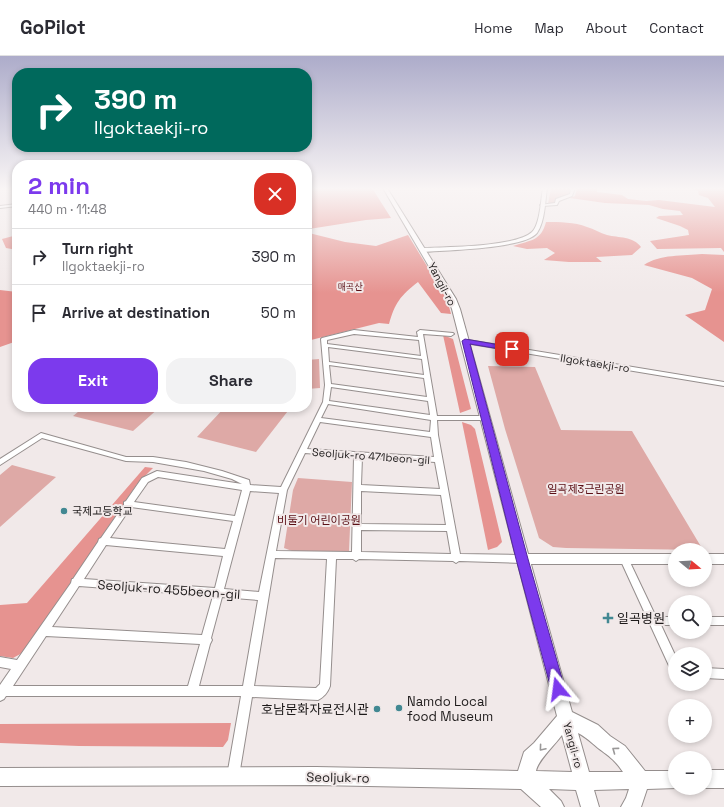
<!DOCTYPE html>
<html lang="en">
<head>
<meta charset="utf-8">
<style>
	:root { --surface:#fff; --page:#f2f2f3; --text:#2b2b33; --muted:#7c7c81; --line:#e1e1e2; --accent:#7c3aed }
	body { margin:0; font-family:"Space Grotesk","Noto Sans KR",sans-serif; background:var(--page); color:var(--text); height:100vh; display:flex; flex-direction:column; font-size:15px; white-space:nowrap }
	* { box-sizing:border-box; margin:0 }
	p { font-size:13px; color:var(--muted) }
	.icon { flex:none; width:22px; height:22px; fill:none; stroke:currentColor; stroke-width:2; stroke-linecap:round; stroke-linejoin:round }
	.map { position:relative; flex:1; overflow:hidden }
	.details { position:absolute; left:12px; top:104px; width:300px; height:252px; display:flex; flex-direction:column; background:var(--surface); border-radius:16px; box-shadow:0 2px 6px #0003 }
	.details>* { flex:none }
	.top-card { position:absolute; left:12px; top:12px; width:300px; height:84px; border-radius:16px; box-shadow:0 2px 6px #0003; background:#00695c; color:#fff; overflow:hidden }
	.needle { width:26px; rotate:108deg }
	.tools { position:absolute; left:668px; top:487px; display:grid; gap:8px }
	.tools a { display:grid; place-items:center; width:44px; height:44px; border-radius:50%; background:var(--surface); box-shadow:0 2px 6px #0003; font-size:20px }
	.pin { position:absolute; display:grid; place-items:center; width:34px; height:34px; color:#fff; margin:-17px; border-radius:8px; box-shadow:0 2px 6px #0006 }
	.me { position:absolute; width:44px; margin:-22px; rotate:344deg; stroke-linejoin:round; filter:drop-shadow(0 0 3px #0008) }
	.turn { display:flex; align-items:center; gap:14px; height:84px; padding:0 16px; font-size:18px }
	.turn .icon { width:52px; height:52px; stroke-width:2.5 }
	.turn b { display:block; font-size:28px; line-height:34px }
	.round { display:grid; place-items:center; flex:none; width:42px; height:42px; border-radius:16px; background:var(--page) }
	.summary { display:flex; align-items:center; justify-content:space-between; height:68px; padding:0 16px }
	h1 { font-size:24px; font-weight:600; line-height:30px; color:var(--accent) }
	.button { display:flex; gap:8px; margin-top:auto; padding:8px 16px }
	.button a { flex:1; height:46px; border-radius:16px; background:var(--accent); color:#fff; font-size:16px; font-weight:600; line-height:46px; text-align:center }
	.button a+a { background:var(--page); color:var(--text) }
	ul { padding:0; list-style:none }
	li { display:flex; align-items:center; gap:12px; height:56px; padding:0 16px; border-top:1px solid var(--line) }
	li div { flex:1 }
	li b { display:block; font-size:15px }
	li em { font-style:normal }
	header { display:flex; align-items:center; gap:24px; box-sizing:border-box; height:56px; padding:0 20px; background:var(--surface); border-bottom:1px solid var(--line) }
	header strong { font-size:19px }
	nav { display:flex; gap:22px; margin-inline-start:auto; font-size:14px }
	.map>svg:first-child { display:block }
</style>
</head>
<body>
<header>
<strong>GoPilot</strong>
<nav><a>Home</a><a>Map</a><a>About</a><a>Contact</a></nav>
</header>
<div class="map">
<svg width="724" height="751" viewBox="0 0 724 751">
	<rect width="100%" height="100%" fill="#f1e9e9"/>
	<path fill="#dea9a6" d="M 551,132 L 570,132 L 568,139 L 556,143 L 554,148 L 548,148 Z
		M 319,303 L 320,332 L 307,333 L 307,304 Z
		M 488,310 L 535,311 L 561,374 L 632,375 L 703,494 L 566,492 L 553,491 L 539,482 L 505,373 Z
		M 84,351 L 160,351 L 133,375 L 73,360 Z
		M 225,351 L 291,351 L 256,396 L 197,381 Z
		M 12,409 L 56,421 L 0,471 L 0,419 Z
		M 298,422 L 352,426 L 349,495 L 346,498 L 292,495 L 284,492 L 293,434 Z"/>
	<path fill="#e69390" d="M 307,132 L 372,132 L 391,162 L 366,164 L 309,173 L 309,177 L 345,186 L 376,190 L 408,179 L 447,243 L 451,258 L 441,257 L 418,226 C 400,240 395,247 389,268 L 379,267 L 307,285 Z
		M 577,132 L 597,132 L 597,136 L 622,139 L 628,143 L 646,145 L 659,144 L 715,151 L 708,142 L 699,139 L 698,135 L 690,132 L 724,132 L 724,196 L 721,192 L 657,193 L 650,185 L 689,179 L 688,174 L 680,170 L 656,162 L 659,160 L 683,159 L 680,155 L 663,153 L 649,149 L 605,147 L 570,142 L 575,140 Z
		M 546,166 C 560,166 574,166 587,171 C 594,173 600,177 607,179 C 619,182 633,180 641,191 L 632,199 L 596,201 L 602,206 L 569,206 L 544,204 L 555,197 L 547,192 L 527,193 L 513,190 C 531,184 541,185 546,166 Z
		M 17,179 L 17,194 L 6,192 L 2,183 Z
		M 702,198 L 724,199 L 724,286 L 685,259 L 705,254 L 712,233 L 692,222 L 644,209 C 660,198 683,200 702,198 Z
		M 0,234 L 17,236 L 17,285 L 0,291 Z
		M 443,279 L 453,283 L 471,353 L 460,357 Z
		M 462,366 L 471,369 L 475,373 L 502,486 L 497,491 L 488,494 Z
		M 145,411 L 153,412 L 137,428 L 24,596 L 13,602 L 0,600 L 0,549 L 27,547 Z
		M 231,667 L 228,684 L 223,691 L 79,690 L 0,687 L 0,668 Z"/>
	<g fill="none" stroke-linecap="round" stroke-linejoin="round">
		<g stroke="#958e8d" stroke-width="2">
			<path id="minor" d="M 571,132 L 575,132 L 572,140 L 559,145 L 557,149 L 542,150 L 540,149 L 555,147 L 556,143 L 570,138 Z
				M 17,148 L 17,150 L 0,152 L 0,150 Z
				M 354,274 L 418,281 L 417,276 L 420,274 L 453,277 L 454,278 L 451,280 L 423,278 L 437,360 L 486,360 L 489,362 L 486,364 L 437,364 L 438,379 L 460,498 L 522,499 L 525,500 L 526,503 L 525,506 L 522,507 L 459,505 L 456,507 L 453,505 L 359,503 L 356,505 L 353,503 L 336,503 L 330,630 C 328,636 324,641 318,644 L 252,641 L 239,720 L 237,724 L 233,726 L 229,724 L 227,720 L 241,640 L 6,640 L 4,643 L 0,645 L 0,629 L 11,613 L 0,611 L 0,601 L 17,604 L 71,527 L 72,523 L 73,523 L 98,486 L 99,483 L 101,482 L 124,449 L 124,446 L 126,445 L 142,422 L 157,415 L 242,428 L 232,423 L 204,415 L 153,406 L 126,405 L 42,382 L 0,409 L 0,403 L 41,377 L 126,401 L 153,401 L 186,406 L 222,415 L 249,424 L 250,429 L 281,431 L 323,346 L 325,329 L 321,283 L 322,282 ZM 354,278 L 419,284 L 421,300 L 327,288 L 327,284 ZM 328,291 L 422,303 L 424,319 L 329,306 ZM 329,309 L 424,322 L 427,341 L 331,328 ZM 331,331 L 428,345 L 430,359 L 329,345 ZM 328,348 L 431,364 L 430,376 L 321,362 ZM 320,366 L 431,381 L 434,401 L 307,393 ZM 305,397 L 354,401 L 352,496 L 276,495 L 287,434 ZM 362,401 L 435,406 L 440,433 L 361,429 ZM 158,421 L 242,434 L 235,460 L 134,446 L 148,426 ZM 250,435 L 279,437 L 259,536 L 224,533 ZM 361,435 L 441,439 L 446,469 L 361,468 ZM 131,451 L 233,465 L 225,493 L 110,482 ZM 361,474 L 447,475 L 451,498 L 361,496 ZM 106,489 L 223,500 L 215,532 L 84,523 ZM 275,502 L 327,503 L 320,628 L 316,632 L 254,630 ZM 79,530 L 213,540 L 202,579 L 52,571 ZM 222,541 L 258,544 L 243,630 L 199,630 L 210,588 L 212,584 L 211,582 ZM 46,580 L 200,588 L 188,630 L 13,630 Z
				M 624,499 L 627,500 L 656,561 L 675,561 L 675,569 L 661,569 L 675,599 L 675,615 L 671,614 L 620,503 L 621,500 Z
				M 705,561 L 724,561 L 724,569 L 705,569 Z
				M 705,612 L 724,613 L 724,623 L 705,622 Z"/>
		</g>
		<g stroke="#958e8d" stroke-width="2">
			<path id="tertiary" d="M 543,132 L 547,132 C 545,146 545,165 537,177 C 524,193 445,194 423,196 L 420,194 L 423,192 C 446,191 516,191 532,176 C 540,169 541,143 543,132 Z
				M 462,283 L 724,326 L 724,330 L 465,287 L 462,287 Z
				M 522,498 L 675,498 L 675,508 L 522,508 L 518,506 L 516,503 L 518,500 Z
				M 705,498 L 724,498 L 724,508 L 705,508 Z"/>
		</g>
		<g stroke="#958e8d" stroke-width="2">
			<path id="secondary" d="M 383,132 L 387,132 L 456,243 L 460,253 L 572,656 L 598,669 L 610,680 L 625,690 L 645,715 L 675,715 L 675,732 L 677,732 L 647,733 L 641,751 L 621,751 L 626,742 L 629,733 L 594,734 L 599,751 L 581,751 L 576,734 L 549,733 L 561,745 L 564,751 L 541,751 L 521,733 L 316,729 L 0,730 L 0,712 L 316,711 L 518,715 L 524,696 L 534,687 L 557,660 L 452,253 L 448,243 ZM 578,677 C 586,681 591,686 598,692 C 610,701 614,703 623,716 L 589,716 ZM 562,679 L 572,716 L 536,715 C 538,704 554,690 562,679 Z
				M 705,714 L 724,714 L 724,732 L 705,732 Z"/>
		</g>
		<use href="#minor" fill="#fff" fill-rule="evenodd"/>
		<use href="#tertiary" fill="#fff" fill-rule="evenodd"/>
		<use href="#secondary" fill="#fff" fill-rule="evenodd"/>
	</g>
	<defs><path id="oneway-chevron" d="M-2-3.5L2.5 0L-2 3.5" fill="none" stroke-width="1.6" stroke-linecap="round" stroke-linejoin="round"/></defs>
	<g stroke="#9a9898">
		<use href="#oneway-chevron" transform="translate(542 692) rotate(130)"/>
		<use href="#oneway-chevron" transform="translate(615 694) rotate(-144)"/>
	</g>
	<linearGradient id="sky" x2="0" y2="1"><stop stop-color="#adacca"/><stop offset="0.56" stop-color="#f9f5f5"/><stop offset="1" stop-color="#f9f5f5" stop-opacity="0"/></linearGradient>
	<rect width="724" height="237" fill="url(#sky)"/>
	<path fill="#7c3aed" stroke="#51269a" d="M 465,283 L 512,291 L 516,293 L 512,295 L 470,288 L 528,503 L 565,633 L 563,638 L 558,640 L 553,638 L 551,633 L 516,503 L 462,285 Z"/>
	<g fill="#428892" stroke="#f1e9e9" stroke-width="1.5">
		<circle cx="64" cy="455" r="4"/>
		<path d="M606 556h4v4h4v4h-4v4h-4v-4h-4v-4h4z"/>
		<circle cx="399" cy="652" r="4"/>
		<circle cx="377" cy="653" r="4"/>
	</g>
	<g text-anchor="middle" stroke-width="4" stroke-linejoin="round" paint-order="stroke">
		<g font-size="9" fill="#5b1016" stroke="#f1e9e9">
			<text x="350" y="234">매곡산</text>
		</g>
		<g font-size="11" fill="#1e1b1b" stroke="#f1e9e9">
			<text transform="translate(442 228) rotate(62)" y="4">Yangil-ro</text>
			<text transform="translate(595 307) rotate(9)" y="4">Ilgoktaekji-ro</text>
			<text transform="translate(371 400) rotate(4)" y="4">Seoljuk-ro 471beon-gil</text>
			<text transform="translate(573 689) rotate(75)" y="4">Yangil-ro</text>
		</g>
		<g font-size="11" fill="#5b1016" stroke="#f1e9e9">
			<text x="586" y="437">일곡제3근린공원</text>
			<text x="319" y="468">비둘기 어린이공원</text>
		</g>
		<g font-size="11" fill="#1e1b1b" stroke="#f1e9e9" text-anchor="start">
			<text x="72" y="459">국제고등학교</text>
		</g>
		<g font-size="13" fill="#1e1b1b" stroke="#f1e9e9">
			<text transform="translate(169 533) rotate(4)" y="5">Seoljuk-ro 455beon-gil</text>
			<text transform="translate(338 721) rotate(1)" y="5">Seoljuk-ro</text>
		</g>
		<g font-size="13" fill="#1e1b1b" stroke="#f1e9e9" text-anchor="start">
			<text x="617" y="567">일곡병원</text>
			<text x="407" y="650">Namdo Local<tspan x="407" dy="15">food Museum</tspan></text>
			<text x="369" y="658" text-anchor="end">호남문화자료전시관</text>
		</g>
	</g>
</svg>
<div class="tools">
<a><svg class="needle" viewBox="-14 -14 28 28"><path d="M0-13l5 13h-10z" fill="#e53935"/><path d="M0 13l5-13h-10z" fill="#7c7c81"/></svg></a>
<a><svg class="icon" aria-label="search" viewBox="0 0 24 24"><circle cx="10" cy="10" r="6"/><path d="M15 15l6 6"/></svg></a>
<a><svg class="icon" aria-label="layers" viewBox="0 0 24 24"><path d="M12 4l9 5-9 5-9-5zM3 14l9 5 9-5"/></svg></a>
<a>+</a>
<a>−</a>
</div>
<div class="pin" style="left:512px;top:293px;background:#d93025"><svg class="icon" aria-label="arrive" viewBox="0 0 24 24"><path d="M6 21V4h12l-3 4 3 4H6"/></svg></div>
<svg class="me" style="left:558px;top:633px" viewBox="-20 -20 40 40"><path d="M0-17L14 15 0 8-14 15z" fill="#7c3aed" stroke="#fff" stroke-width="4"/></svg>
<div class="top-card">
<div class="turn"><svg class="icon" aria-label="right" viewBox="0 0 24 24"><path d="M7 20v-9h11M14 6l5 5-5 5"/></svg><div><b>390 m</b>Ilgoktaekji-ro</div></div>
</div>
<section class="details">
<div class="summary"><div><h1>2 min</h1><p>440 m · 11:48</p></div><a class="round" style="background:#d93025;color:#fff"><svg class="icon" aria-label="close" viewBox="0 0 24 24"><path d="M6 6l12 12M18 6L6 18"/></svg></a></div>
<ul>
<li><svg class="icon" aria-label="right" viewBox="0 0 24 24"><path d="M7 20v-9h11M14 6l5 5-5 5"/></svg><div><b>Turn right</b><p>Ilgoktaekji-ro</p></div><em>390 m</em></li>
<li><svg class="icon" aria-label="arrive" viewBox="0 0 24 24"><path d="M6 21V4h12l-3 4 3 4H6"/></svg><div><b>Arrive at destination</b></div><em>50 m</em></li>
</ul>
<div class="button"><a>Exit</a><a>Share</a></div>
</section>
</div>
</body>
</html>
